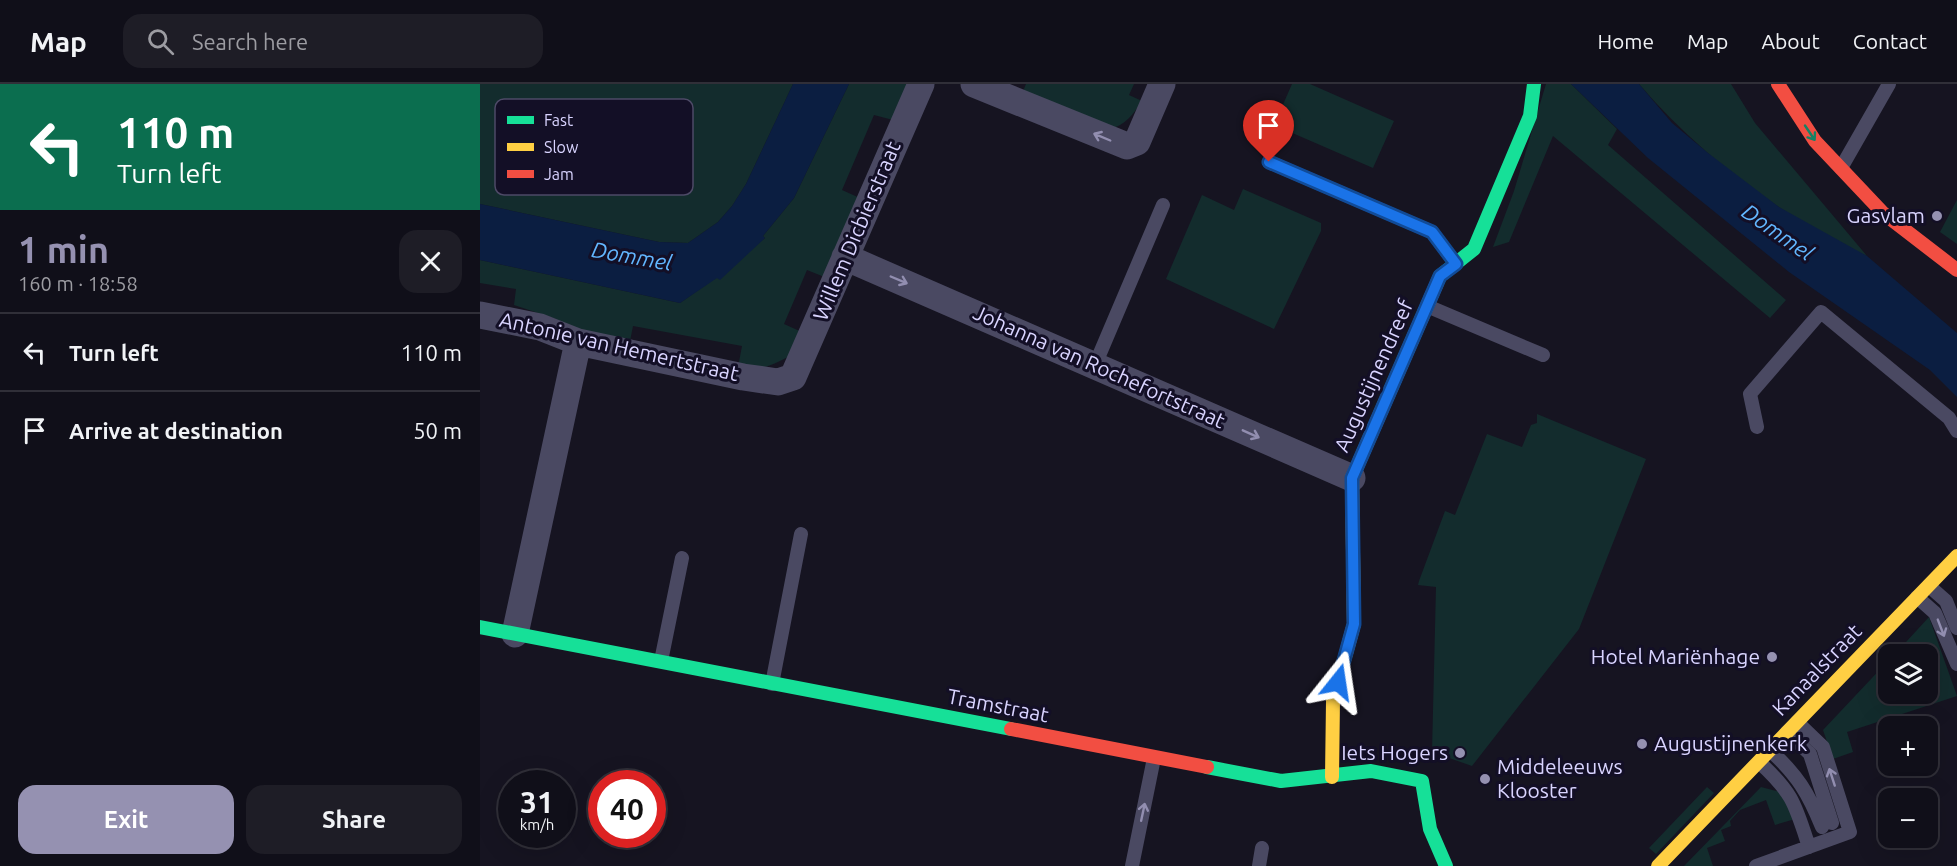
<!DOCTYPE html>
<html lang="en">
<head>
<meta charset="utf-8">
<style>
	:root { --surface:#100f19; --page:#1e1d26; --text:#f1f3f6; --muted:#9c9ca2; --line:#302f38; --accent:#9591b1 }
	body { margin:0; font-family:Ubuntu,sans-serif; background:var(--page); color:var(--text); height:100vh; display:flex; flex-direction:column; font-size:22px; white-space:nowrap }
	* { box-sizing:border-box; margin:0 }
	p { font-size:20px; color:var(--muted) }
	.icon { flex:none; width:33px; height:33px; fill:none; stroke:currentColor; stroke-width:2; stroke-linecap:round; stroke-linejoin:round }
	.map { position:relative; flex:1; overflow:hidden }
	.panel { display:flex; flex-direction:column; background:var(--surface); width:480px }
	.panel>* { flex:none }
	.hud { background:#0b6e4f; color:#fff; overflow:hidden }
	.tools { position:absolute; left:1398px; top:560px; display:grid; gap:12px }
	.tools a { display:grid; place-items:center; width:60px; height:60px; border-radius:12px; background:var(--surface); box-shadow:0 6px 24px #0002,0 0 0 2px var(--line); font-size:30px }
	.speed { position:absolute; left:18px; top:686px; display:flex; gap:12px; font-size:30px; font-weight:700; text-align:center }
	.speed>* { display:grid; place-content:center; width:78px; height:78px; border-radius:50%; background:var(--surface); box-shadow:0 6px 24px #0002,0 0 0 2px var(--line); line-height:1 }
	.speed small { font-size:15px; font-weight:400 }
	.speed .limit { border:9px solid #d22; background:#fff; color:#111 }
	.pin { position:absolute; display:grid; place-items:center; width:51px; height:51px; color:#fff; margin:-62px -26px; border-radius:50% 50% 50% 0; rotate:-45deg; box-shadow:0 0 6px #0007 }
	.pin .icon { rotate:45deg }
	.me { position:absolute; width:66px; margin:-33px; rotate:15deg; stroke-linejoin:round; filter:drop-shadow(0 0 4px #0008) }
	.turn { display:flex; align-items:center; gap:21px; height:126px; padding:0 18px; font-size:27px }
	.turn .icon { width:78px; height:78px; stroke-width:2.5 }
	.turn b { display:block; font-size:42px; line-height:51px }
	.round { display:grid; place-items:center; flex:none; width:63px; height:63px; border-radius:18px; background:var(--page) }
	.headline { display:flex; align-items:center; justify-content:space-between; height:102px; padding:0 18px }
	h1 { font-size:36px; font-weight:700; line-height:45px; color:var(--accent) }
	.primary-button { display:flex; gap:12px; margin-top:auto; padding:12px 18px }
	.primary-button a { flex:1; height:69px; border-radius:18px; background:var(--accent); color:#fff; font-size:24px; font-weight:700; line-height:69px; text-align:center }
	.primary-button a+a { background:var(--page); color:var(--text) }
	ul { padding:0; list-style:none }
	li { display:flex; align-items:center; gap:18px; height:78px; padding:0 18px; border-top:2px solid var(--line) }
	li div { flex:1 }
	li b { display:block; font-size:22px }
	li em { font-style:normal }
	header { display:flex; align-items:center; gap:36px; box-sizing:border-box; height:84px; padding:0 30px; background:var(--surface); border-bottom:2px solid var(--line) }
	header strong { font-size:28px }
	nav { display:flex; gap:33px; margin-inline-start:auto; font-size:21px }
	.search { width:420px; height:54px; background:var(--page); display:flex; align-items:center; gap:15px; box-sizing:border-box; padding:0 21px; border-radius:18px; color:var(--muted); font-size:22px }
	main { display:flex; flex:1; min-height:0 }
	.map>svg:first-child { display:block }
</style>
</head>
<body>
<header>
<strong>Map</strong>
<div class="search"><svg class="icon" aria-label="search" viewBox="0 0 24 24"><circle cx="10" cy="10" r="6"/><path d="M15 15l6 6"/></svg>Search here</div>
<nav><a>Home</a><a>Map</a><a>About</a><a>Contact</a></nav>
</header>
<main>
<section class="panel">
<div class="hud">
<div class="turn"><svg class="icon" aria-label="left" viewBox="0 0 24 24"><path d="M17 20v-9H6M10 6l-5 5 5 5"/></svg><div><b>110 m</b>Turn left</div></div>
</div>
<div class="headline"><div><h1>1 min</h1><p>160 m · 18:58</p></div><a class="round"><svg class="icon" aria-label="close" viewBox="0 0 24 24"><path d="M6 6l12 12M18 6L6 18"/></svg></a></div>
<ul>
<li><svg class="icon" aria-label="left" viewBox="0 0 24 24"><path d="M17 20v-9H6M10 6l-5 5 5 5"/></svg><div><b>Turn left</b></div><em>110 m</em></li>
<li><svg class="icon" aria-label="arrive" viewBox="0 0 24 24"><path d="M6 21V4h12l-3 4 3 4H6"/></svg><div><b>Arrive at destination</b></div><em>50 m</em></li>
</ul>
<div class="primary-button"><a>Exit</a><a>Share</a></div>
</section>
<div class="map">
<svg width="1477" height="782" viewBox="0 0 1477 782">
	<rect width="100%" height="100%" fill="#161421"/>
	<path fill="#132c2d" d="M 0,0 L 313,0 L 266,100 L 252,122 L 238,138 L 208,159 L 179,158 L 0,120 Z
		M 369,0 L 432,0 L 413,36 L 394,31 L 362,106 L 382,115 L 347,194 L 327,186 L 304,240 L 324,249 L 329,261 C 311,270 276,297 259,278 L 262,262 L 153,242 L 149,262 L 116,257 L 76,235 L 34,221 L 36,205 L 0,199 L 0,176 L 200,219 L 237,193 L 285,154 L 283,152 L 314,114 Z
		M 546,0 L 654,0 L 649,11 L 662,17 C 653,31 646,40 629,46 L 542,10 Z
		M 812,0 L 830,0 L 914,37 L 893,84 L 794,41 Z
		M 1066,0 L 1091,0 L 1137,45 L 1128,61 L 1306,216 L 1290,234 L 1073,52 L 1029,158 L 1013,163 L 1034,107 Z
		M 1159,0 L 1251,0 L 1275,39 L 1387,172 C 1301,133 1220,71 1159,0 Z
		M 763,105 L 841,139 L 841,147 L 794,245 L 686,195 L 722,111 L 754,126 Z
		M 1477,116 L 1477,160 L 1460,148 Z
		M 1057,330 L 1166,375 L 1099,545 L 992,682 L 952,668 L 956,503 L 938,501 L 939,497 L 965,427 L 975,431 L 1007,350 L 1042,363 L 1051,341 L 1057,339 Z
		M 1449,533 L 1477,612 L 1367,648 L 1373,668 L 1353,675 L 1343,646 L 1408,577 L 1408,609 L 1448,609 L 1448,570 L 1415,570 Z
		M 1227,703 L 1234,709 L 1176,770 L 1169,764 Z
		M 1281,703 L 1300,708 L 1315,735 L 1295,741 L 1286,716 L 1260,726 L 1250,737 L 1251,742 L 1241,746 L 1245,757 L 1227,764 L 1233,782 L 1204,782 Z"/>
	<path fill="#0b1e41" d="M 313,0 L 369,0 L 314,114 L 283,152 L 285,154 L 240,196 L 237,194 L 200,219 L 0,176 L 0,120 L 179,158 L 208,159 L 238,138 L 252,122 L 266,100 Z
		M 1091,0 L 1159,0 L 1192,39 L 1228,69 L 1299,123 L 1387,172 L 1477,249 L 1477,313 L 1450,286 L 1309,188 L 1168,74 Z"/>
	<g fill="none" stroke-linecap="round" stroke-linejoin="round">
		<path stroke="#4a4962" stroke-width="14" d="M 789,78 L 952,148 L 976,180
			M 1361,84 L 1409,0
			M 947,222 L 1063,271
			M 615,281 L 683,121
			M 1277,343 L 1270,310 L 1341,228 L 1469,334 L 1477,347
			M 1449,502 L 1466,517 L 1477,544
			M 1437,513 L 1455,529 L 1477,580
			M 181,577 L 202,474
			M 292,600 L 321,450
			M 1307,648 L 1330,670 L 1352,739
			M 1290,666 C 1317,691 1328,708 1342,743
			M 1279,678 C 1313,709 1315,720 1329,763
			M 652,782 L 674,674
			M 779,782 L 782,764
			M 1276,782 L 1370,748 L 1343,663 L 1317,638"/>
		<path stroke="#4a4962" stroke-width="27" d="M 494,0 L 647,62 L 657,58 L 682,0
			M 365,173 L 872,394
			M 0,231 L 60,243 L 98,258 L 263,293 L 298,298 L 313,293 L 441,0
			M 35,550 L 98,258"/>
		<path stroke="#16e098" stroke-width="14" d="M 957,199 L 960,192 L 994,165 L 1050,32 L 1054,0
			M 0,543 L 531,645
			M 727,683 L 801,697 L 891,687 L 942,697 L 950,745 L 966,782"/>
		<path stroke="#ffcf43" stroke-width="14" d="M 852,693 L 853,617 L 874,540 L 872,394 L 957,199
			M 1178,782 L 1477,472"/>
		<path stroke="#f24e42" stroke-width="14" d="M 1298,0 L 1335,57 L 1403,129 L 1477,186
			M 531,645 L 727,683"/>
	</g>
	<defs><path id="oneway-shaft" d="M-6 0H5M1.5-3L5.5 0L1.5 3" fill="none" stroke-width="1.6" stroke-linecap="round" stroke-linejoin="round" transform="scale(1.5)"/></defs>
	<use stroke="#158265" href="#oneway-shaft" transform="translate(1330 49) rotate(56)"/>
	<g stroke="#928eb0">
		<use href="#oneway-shaft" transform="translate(622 53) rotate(-157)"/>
		<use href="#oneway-shaft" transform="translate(419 196) rotate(23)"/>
		<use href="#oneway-shaft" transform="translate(771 350) rotate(24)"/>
		<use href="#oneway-shaft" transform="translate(1461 544) rotate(69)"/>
		<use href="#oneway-shaft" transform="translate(1352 693) rotate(-108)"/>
		<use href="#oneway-shaft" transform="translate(663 728) rotate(-78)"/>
	</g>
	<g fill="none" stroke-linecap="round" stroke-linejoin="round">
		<g stroke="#114b97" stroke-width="15">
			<path id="route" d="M 789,78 L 952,148 L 976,180 L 960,192 L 872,394 L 874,540 L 858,598"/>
		</g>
		<use href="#route" stroke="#1a73e8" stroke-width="10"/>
	</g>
	<g fill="#9591b1" stroke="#130f26" stroke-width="2">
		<circle cx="1457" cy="132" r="6"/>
		<circle cx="1292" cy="573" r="6"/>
		<circle cx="1162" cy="660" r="6"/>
		<circle cx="980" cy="669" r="6"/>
		<circle cx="1005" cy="695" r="6"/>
	</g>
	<g text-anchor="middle" stroke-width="6" stroke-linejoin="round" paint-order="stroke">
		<g font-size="21" fill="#d9d4ff" stroke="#130f26" text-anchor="end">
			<text x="1445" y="139">Gasvlam</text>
			<text x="1280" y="580">Hotel Mariënhage</text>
			<text x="1174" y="667" text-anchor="start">Augustijnenkerk</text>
			<text x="968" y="676">Iets Hogers</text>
			<text x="1017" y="690" text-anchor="start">Middeleeuws<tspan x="1017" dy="24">Klooster</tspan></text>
		</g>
		<g font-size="21" fill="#d9d4ff" stroke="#130f26">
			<text transform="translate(377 147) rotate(-67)" y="7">Willem Dicbierstraat</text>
			<text transform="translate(139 263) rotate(13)" y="7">Antonie van Hemertstraat</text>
			<text transform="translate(619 283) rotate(24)" y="7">Johanna van Rochefortstraat</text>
			<text transform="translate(894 292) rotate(-66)" y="7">Augustijnendreef</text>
			<text transform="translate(1337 586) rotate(-46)" y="7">Kanaalstraat</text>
			<text transform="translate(518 622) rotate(11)" y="7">Tramstraat</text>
		</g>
		<g font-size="22" font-style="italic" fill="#62b6ff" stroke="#130f26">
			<text transform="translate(1298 148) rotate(35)" y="8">Dommel</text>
			<text transform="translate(152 172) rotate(10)" y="8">Dommel</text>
		</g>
	</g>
	<rect x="15" y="15" width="198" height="96" rx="9" fill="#130f26" stroke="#4e4a67" stroke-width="1.5"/>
	<rect x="27" y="32" width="27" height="8" fill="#16e098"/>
	<rect x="27" y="59" width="27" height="8" fill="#ffcf43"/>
	<rect x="27" y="86" width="27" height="8" fill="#f24e42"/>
	<g font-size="16" fill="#d9d4ff">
		<text x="64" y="42">Fast</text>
		<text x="64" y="69">Slow</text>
		<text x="64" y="96">Jam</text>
	</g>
</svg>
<div class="tools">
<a><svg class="icon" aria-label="layers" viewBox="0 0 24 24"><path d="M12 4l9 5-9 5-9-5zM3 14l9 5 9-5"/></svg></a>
<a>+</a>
<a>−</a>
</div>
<div class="speed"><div>31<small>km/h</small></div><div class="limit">40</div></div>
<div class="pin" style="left:789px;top:78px;background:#d93025"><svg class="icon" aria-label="arrive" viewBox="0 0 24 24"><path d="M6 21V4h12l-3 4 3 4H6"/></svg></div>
<svg class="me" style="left:858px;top:598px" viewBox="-20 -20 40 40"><path d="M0-17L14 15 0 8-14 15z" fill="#1a73e8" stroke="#fff" stroke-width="4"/></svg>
</div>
</main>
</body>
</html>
